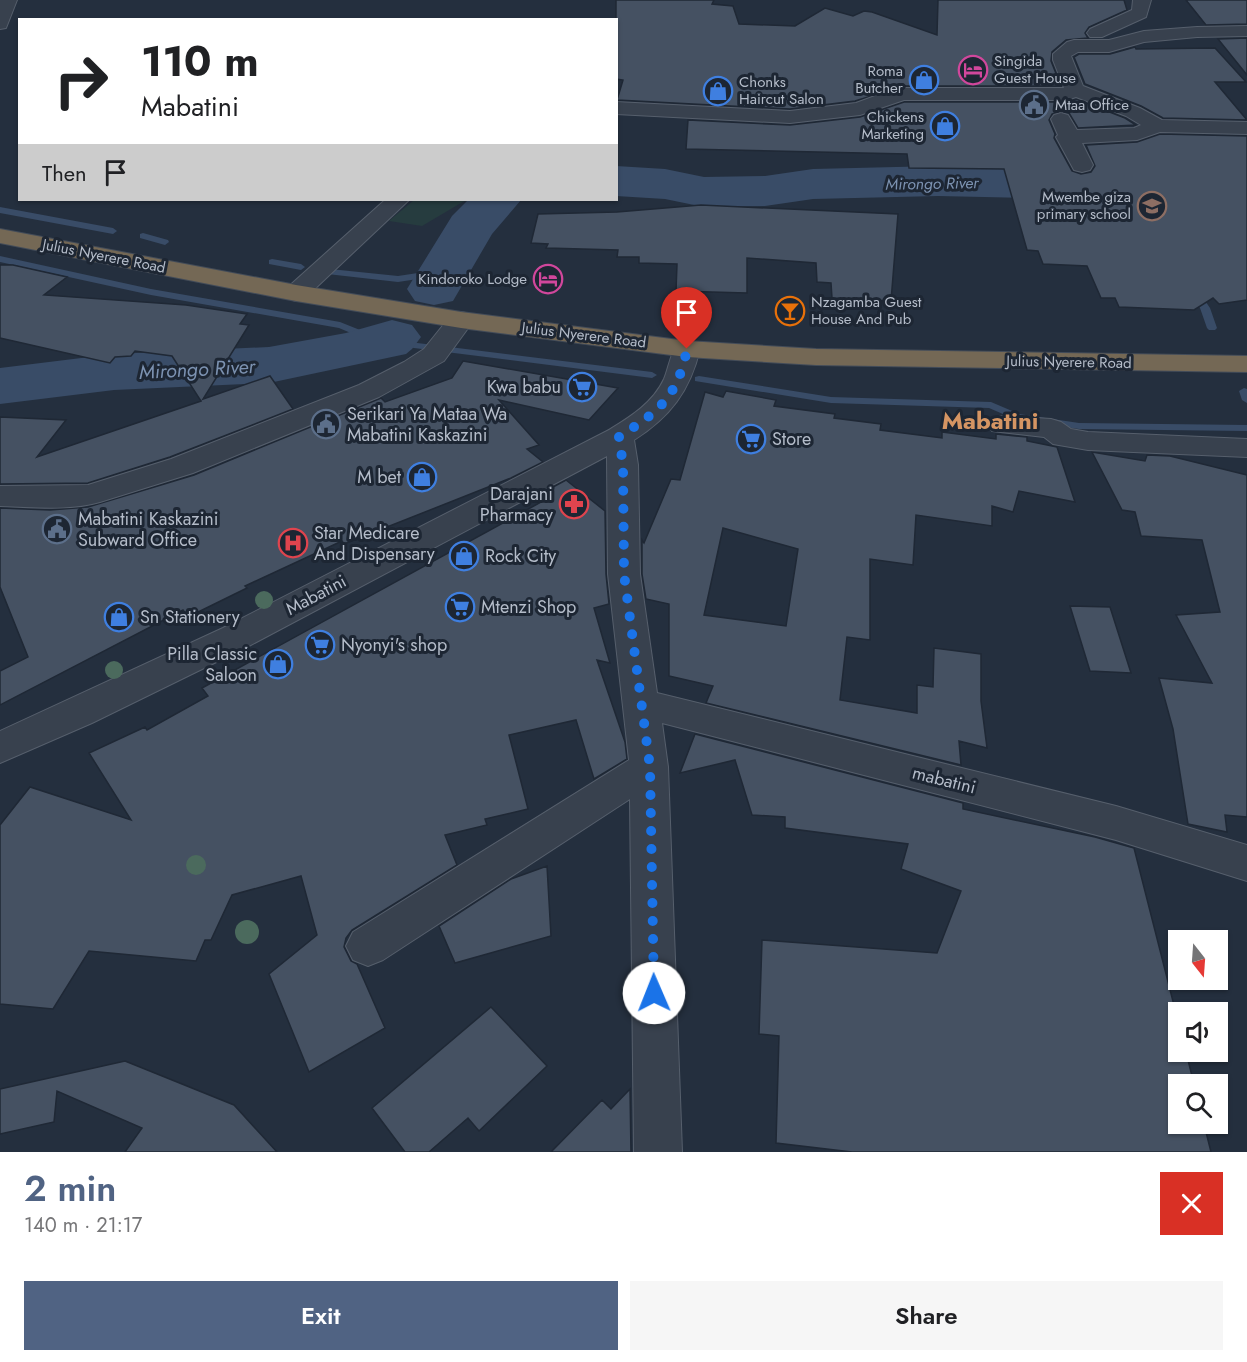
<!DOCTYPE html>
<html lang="en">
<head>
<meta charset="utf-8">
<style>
	:root { --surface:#fff; --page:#f6f6f6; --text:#202124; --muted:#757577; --accent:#506383 }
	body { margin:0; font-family:Jost,sans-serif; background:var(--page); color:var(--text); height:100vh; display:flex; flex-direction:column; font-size:22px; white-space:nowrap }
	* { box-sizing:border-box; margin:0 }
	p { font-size:20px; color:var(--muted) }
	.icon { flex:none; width:33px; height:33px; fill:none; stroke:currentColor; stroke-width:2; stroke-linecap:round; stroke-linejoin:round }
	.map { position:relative; height:1152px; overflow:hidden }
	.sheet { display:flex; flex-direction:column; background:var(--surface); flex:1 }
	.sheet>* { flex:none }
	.hud { position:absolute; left:18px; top:18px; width:600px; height:183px; border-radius:0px; box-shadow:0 2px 4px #0004; background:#fff; color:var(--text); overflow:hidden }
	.needle { width:39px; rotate:163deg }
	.tools { position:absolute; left:1168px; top:930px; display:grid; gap:12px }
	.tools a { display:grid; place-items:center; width:60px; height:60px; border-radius:0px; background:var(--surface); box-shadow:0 2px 4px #0004; font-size:30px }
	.pin { position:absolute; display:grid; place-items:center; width:51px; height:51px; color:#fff; margin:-62px -26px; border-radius:50% 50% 50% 0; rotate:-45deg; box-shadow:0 0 6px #0007 }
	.pin .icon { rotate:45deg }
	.me { position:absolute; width:66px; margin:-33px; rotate:359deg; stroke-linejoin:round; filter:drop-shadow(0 0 4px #0008) }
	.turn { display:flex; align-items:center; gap:21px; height:126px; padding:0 24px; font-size:27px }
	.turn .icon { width:78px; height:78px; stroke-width:2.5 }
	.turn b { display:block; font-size:42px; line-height:51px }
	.then { display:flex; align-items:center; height:57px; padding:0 24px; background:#0003; gap:12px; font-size:22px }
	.round { display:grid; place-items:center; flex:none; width:63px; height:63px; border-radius:0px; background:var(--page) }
	.headline { display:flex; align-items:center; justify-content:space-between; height:102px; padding:0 24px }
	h1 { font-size:36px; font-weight:600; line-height:45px; color:var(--accent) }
	.primary-button { display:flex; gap:12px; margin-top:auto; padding:12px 24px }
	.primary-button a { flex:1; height:69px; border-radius:0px; background:var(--accent); color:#fff; font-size:24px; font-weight:600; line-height:69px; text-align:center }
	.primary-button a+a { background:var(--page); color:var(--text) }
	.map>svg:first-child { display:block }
</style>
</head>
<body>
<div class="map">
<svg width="1247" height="1152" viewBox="0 0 1247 1152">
	<rect width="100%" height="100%" fill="#242f3e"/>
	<path fill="#263c3f" d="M 414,200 L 466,200 L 422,226 L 389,221 Z"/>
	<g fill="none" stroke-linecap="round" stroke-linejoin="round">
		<path fill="#394c67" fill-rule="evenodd" d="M 0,207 L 113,228 L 117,231 L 113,234 L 0,213 Z
			M 143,233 L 168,240 L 169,242 L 165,245 L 140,238 L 140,234 Z
			M 0,256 L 151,289 L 340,322 L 365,332 L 374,345 L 372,347 L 366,347 L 358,336 L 339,328 L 151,295 L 0,262 Z
			M 272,259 L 301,264 L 305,267 L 301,270 L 269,264 L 269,260 Z
			M 330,269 L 398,276 L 444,269 L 448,272 L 444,275 L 398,282 L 327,274 L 327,270 Z
			M 1194,288 L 1197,289 L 1210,308 L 1217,328 L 1215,330 L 1209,330 L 1207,328 L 1200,308 L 1189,291 Z
			M 385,339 L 652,372 L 657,375 L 652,378 L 382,344 L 380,342 Z
			M 699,376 L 831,397 L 991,402 L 1019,414 L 1079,423 L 1247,425 L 1247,431 L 1079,429 L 1017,420 L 989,408 L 831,403 L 695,381 L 695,377 Z
			M 1244,388 L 1247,389 L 1247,403 L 1242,400 L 1239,391 Z"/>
		<path fill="#394c67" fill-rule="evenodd" d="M 616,166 L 665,169 L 704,177 L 765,176 L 813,169 L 938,166 L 1034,168 L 1136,179 L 1194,181 L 1247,188 L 1247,218 L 1194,211 L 1136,209 L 1034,198 L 938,196 L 813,199 L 765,206 L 704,207 L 665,199 L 616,196 Z
			M 468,200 L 521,200 L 492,234 L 453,301 L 434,305 L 415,301 L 407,289 L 452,216 Z
			M 392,320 L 412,325 L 421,337 L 412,349 L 406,354 L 269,383 L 114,390 L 0,404 L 0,368 L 114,354 L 269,347 L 346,333 Z"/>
	</g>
	<path fill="#455162" stroke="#1f2835" stroke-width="1.5" fill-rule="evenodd" d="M 616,0 L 714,0 L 712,4 L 733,6 L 739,24 L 795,26 L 825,8 L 853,16 L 864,11 L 872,12 L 937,35 L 938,0 L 1124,0 L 1127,10 L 1089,27 L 1085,33 L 1088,38 L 1066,40 L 1052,52 L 1051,61 L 1061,86 L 904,86 L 855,101 L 790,109 L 617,100 L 623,80 L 616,79 Z
		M 1186,0 L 1247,0 L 1247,24 L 1206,25 Z
		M 1247,38 L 1247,75 L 1218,39 Z
		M 1135,47 L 1136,49 L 1215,48 L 1246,82 L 1215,82 L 1247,120 L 1163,118 L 1141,106 L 1085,84 L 1074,57 L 1079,54 L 1110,54 Z
		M 1076,99 L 1125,118 L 1136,125 L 1078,128 L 1069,113 L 1060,111 L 1052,114 L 1049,120 L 1055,134 L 1054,138 L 1072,171 L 1081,174 L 1091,172 L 1095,166 L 1086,145 L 1137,142 L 1160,134 L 1247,136 L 1247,300 L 1219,304 L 1213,298 L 1194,310 L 1119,307 L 1115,298 L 1101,298 L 1087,266 L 1043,264 L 1038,251 L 1027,250 L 1004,169 L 909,168 L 907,154 L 686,149 L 688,120 L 790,125 L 860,117 L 904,102 L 1067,102 Z
		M 701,205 L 898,214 L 891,301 L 832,298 L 831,283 L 817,282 L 816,263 L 747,258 L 747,293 L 676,291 L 677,264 L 639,263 L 639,257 L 617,257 L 618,250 L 546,248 L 548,244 L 531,243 L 538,214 L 617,212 Z
		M 0,265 L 13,265 L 67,277 L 44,295 L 186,305 L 247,314 L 240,324 L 249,325 L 203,399 L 270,376 L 293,409 L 170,457 L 88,483 L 0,484 L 0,417 L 66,420 L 37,457 L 201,401 L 172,356 L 135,351 L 131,356 L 115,357 L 110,363 L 0,338 Z
		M 463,361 L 618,388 L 589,420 L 499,400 L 539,445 L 527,449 L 543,462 L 511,478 L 344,544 L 342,541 L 245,586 L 247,588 L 188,617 L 183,610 L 0,705 L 0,671 L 28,657 L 0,587 L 0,508 L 50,510 L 88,507 L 194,475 L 381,398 L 385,402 L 452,378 Z
		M 726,391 L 776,400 L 774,406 L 835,414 L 834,418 L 881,424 L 880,430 L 942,438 L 942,432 L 996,439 L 996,434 L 1027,437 L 1027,441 L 1057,447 L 1075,502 L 1019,491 L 1013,512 L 992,506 L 992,526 L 916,515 L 913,565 L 870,559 L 870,640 L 847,637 L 840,700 L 917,713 L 917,685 L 933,687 L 934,648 L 981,654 L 981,701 L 987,748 L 959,741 L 961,765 L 706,703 L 713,686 L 669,676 L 669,604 L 646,599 L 642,574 L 642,540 L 644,543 L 671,479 L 680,480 L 705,392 L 723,397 ZM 723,528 L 798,549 L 786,626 L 704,615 Z
		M 1092,452 L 1145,461 L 1147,455 L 1170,456 L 1247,475 L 1247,817 L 1225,815 L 1227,832 L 1188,824 L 1173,729 L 1159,678 L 1212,683 L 1176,615 L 1220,612 L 1202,540 L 1141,536 L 1135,512 L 1122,510 Z
		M 566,480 L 605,511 L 606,574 L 609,604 L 594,608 L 610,663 L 597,660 L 625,742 L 627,759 L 594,779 L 576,720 L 509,735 L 528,809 L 485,819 L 487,825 L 445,835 L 457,865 L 352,930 L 346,938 L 344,947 L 351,961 L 357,964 L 385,1028 L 309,1072 L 269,974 L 317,935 L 301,876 L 232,895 L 211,940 L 205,940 L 196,961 L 89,951 L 53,1009 L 0,1004 L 0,825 L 30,787 L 131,820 L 89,753 L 145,727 L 147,730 L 208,696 L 202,688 L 543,501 L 540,494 Z
		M 1070,606 L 1110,607 L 1131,673 L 1090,671 Z
		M 695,734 L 963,803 L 963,809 L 1095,837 L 1134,848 L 1179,1025 L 1179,1052 L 1186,1052 L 1194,1084 L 1179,1084 L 1179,1124 L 1204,1124 L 1211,1152 L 852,1152 L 776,1143 L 779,1036 L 759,1034 L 762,940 L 937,953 L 961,891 L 901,869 L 908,844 L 785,828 L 785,817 L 752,815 L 735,760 L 680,773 Z
		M 547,866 L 551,936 L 455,963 L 439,926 L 511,879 Z
		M 491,1007 L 547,1066 L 479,1131 L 468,1118 L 429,1152 L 405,1152 L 372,1108 Z
		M 125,1061 L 234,1105 L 277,1152 L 125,1152 L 142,1128 L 57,1091 L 54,1122 L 0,1134 L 0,1089 Z
		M 630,1089 L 631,1152 L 551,1152 L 602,1100 L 611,1109 Z"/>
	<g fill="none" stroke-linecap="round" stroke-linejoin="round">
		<g stroke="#565f6c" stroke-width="2">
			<path id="minor" d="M 0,0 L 17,0 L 6,28 L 0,29 Z
				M 1133,0 L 1151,0 L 1146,17 L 1102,37 L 1090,37 L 1087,33 L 1090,29 L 1132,10 Z
				M 1247,26 L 1247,36 L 1197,37 L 1144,42 L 1109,52 L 1078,52 L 1071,56 L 1083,86 L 1140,108 L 1162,120 L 1247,122 L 1247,134 L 1160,132 L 1137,140 L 1082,143 L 1093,165 L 1090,170 L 1082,172 L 1074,170 L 1056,137 L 1058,135 L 1051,119 L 1054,115 L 1061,113 L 1068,115 L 1077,130 L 1134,128 L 1141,125 L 1126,116 L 1076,97 L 1067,100 L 904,100 L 860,115 L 790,123 L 616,114 L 616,102 L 790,111 L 856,103 L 883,93 L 904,88 L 1064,88 L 1053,60 L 1053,54 L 1067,42 L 1074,40 L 1109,40 L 1144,31 L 1197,27 Z
				M 385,200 L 409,200 L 305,298 L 296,301 L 287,298 L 283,293 L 287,288 Z
				M 461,312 L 470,314 L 474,320 L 444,361 L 379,397 L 193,473 L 100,502 C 69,511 32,507 0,506 L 0,486 L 88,485 L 171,459 L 359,385 L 404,362 L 424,349 L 452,314 Z
				M 687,341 L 696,343 L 700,349 C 690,391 670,417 634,440 L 638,465 L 640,574 L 657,693 L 1116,806 L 1247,845 L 1247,881 L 1116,840 L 662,723 L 668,767 L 682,1152 L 634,1152 L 630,799 L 383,960 L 368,966 L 353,960 L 346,946 L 353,932 L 629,760 L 608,574 L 607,456 L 247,647 L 92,723 L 0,763 L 0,731 L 223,628 L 609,430 C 630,417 653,403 664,379 C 669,367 670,354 678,343 Z
				M 1002,416 L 1051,419 L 1061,422 L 1071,429 L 1088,432 L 1247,439 L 1247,457 L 1088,450 L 1053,444 L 1044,437 L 992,431 L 988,425 L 992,419 Z"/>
		</g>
		<g stroke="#434c59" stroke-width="2">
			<path id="highway" d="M 0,229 L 296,285 L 461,312 L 687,341 L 816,349 L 1247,356 L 1247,372 L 816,365 L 687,357 L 461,328 L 296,301 L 0,243 Z"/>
		</g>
		<use href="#minor" fill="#38414e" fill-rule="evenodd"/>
		<use href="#highway" fill="#746855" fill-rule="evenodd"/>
	</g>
	<g fill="#4b6a5d">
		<circle cx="264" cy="600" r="9"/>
		<circle cx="114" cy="670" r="9"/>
		<circle cx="196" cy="865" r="10"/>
		<circle cx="247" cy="932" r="12"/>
	</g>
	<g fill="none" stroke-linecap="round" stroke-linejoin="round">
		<path stroke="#1a73e8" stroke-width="10" stroke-dasharray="0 18" d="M 654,993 L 650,767 L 624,574 L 623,465 L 619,437 C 659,411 677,398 687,349"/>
	</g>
	<defs>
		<g id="hotel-ring" transform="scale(1.5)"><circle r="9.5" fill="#1d2633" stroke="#d1479c" stroke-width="1.5"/><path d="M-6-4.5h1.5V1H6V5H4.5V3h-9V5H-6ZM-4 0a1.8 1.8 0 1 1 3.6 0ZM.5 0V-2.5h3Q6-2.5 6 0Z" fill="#d1479c"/></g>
		<g id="shop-ring" transform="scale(1.5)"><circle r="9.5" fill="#1d2633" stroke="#3f7fe0" stroke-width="1.5"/><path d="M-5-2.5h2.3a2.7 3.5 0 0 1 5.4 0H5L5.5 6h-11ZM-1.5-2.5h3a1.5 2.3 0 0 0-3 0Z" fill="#3f7fe0"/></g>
		<g id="civic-ring" transform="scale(1.5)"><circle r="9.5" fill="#1d2633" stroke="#5c6f8a" stroke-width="1.5"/><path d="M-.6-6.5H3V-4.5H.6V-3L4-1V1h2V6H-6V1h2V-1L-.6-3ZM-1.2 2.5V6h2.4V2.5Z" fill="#5c6f8a"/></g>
		<g id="school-ring" transform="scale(1.5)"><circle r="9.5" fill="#1d2633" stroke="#8d6e63" stroke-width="1.5"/><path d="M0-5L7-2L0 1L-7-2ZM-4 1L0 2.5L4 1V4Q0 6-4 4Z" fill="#8d6e63"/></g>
		<g id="bar-ring" transform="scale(1.5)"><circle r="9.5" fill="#1d2633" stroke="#e8710a" stroke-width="1.5"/><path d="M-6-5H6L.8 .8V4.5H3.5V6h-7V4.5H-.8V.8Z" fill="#e8710a"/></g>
		<g id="supermarket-ring" transform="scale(1.5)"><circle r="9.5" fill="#1d2633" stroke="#3f7fe0" stroke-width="1.5"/><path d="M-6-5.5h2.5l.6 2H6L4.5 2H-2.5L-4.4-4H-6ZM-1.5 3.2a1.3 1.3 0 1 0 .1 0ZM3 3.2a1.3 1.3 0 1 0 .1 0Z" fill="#3f7fe0"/></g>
		<g id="pharmacy-ring" transform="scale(1.5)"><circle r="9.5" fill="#1d2633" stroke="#e0444e" stroke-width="1.5"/><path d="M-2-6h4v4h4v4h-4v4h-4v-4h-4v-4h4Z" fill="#e0444e"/></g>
		<g id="hospital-ring" transform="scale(1.5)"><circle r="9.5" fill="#1d2633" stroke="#e0444e" stroke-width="1.5"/><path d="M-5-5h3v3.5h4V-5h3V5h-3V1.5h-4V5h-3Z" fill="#e0444e"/></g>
	</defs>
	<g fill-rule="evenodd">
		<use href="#hotel-ring" x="973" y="70"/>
		<use href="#shop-ring" x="924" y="80"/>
		<use href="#shop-ring" x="718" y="91"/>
		<use href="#civic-ring" x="1034" y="105"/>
		<use href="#shop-ring" x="945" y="126"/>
		<use href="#school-ring" x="1152" y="206"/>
		<use href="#hotel-ring" x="548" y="279"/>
		<use href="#bar-ring" x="790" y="311"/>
		<use href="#supermarket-ring" x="582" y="387"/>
		<use href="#civic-ring" x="326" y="424"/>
		<use href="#supermarket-ring" x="751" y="439"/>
		<use href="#shop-ring" x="422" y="477"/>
		<use href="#pharmacy-ring" x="574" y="504"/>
		<use href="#civic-ring" x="57" y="529"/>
		<use href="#hospital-ring" x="293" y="543"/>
		<use href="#shop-ring" x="464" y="556"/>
		<use href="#supermarket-ring" x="460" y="607"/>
		<use href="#shop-ring" x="119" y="617"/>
		<use href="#supermarket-ring" x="320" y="645"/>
		<use href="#shop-ring" x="278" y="664"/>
	</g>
	<g text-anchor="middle" stroke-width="6" stroke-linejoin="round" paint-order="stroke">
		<g font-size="15" fill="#b4bcc9" stroke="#1d2633" text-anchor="start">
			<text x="994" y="66">Singida<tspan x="994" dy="17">Guest House</tspan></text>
			<text x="903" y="76" text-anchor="end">Roma<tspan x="903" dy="17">Butcher</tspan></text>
			<text x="739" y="87">Chonks<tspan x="739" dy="17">Haircut Salon</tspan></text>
			<text x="1055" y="110">Mtaa Office</text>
			<text x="924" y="122" text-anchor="end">Chickens<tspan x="924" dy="17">Marketing</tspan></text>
			<text x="1131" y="202" text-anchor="end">Mwembe giza<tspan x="1131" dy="17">primary school</tspan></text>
			<text x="527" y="284" text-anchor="end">Kindoroko Lodge</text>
			<text x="811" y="307">Nzagamba Guest<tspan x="811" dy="17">House And Pub</tspan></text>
		</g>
		<g font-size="15" fill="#b4bcc9" stroke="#1d2633">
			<text transform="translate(104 256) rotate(11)" y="5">Julius Nyerere Road</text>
			<text transform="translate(584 335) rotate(7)" y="5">Julius Nyerere Road</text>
			<text transform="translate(1069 362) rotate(1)" y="5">Julius Nyerere Road</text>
		</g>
		<g font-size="16" font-style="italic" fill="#7c92b1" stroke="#1d2633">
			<text transform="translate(932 183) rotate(-1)" y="6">Mirongo River</text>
		</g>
		<g font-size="18" fill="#b4bcc9" stroke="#1d2633" text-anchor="start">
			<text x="561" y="393" text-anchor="end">Kwa babu</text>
			<text x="347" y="420">Serikari Ya Mataa Wa<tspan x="347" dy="21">Mabatini Kaskazini</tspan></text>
			<text x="772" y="445">Store</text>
			<text x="401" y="483" text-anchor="end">M bet</text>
			<text x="553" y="500" text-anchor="end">Darajani<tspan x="553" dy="21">Pharmacy</tspan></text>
			<text x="78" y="525">Mabatini Kaskazini<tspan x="78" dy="21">Subward Office</tspan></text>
			<text x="314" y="539">Star Medicare<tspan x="314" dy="21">And Dispensary</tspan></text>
			<text x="485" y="562">Rock City</text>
			<text x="481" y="613">Mtenzi Shop</text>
			<text x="140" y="623">Sn Stationery</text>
			<text x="341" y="651">Nyonyi's shop</text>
			<text x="257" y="660" text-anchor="end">Pilla Classic<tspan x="257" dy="21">Saloon</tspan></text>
		</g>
		<g font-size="18" fill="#b4bcc9" stroke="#1d2633">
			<text transform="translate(316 595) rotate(-28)" y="6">Mabatini</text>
			<text transform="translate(944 780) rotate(14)" y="6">mabatini</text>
		</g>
		<g font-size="20" font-style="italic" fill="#7c92b1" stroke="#1d2633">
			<text transform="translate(197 369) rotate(-3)" y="7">Mirongo River</text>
		</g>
		<g font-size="24" font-weight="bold" fill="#d59563" stroke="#1d2633">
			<text x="990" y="429">Mabatini</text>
		</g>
	</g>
</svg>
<div class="tools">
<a><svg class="needle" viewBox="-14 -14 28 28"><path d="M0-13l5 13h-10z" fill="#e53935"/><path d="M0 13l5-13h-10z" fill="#757577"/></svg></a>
<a><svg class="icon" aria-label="sound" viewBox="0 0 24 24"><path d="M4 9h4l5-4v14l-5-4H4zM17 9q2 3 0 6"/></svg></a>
<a><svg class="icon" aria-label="search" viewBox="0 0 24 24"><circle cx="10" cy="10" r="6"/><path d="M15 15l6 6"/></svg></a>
</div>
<div class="pin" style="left:687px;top:349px;background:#d93025"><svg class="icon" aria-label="arrive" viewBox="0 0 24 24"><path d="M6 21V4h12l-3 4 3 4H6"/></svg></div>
<svg class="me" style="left:654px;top:993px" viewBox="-20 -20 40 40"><circle r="19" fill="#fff"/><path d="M0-13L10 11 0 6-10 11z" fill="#1a73e8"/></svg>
<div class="hud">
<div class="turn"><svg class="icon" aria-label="right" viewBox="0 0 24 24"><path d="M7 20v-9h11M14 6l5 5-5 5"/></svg><div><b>110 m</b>Mabatini</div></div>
<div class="then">Then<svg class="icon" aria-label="arrive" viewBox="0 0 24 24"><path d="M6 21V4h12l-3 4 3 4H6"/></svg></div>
</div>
</div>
<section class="sheet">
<div class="headline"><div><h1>2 min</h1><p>140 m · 21:17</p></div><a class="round" style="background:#d93025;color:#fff"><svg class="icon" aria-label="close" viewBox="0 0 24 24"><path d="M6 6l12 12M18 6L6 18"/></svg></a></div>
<div class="primary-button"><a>Exit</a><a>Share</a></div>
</section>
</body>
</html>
